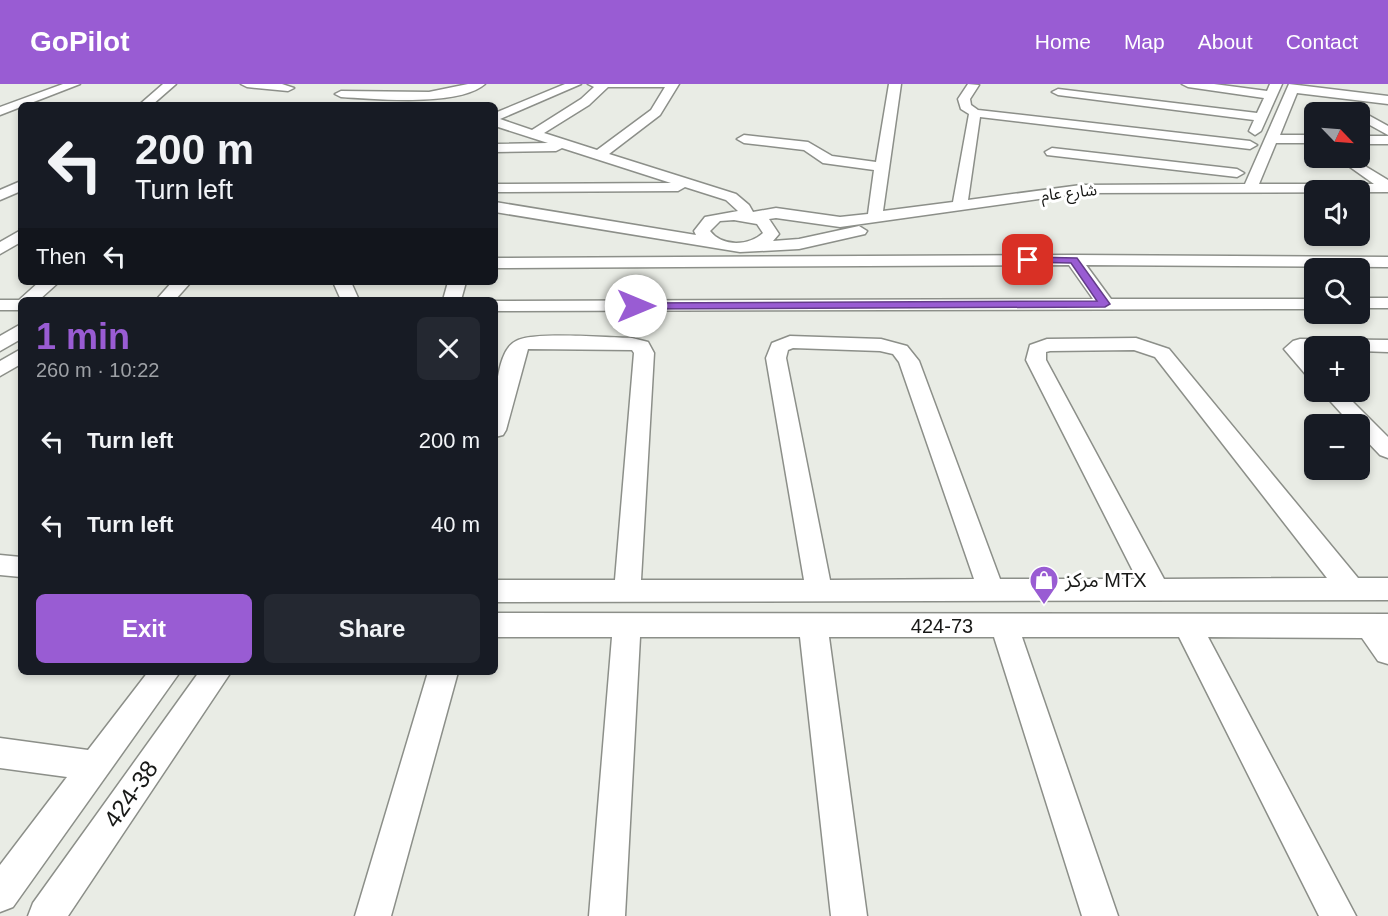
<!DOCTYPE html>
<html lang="en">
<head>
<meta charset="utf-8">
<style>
	:root { --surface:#171b24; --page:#242831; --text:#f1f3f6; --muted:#9ea1a6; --accent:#995cd3 }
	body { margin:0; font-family:Helvetica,"Noto Sans Arabic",sans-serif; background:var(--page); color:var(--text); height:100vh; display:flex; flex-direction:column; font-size:22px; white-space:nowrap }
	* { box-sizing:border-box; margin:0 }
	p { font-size:20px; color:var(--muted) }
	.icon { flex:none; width:33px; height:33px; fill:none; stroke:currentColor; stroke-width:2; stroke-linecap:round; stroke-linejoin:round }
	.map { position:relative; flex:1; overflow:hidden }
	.details { position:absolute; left:18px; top:213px; width:480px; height:378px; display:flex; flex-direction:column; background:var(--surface); border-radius:9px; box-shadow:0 3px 9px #0003 }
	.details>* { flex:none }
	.banner { position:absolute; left:18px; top:18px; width:480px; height:183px; border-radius:9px; box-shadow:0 3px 9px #0003; background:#171b24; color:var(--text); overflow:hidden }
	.needle { width:39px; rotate:115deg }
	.tools { position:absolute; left:1304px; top:18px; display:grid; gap:12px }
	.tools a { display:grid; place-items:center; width:66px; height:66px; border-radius:9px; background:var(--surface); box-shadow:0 3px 9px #0003; font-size:30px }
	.pin { position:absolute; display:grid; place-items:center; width:51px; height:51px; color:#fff; margin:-26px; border-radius:12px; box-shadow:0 3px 9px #0006 }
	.me { position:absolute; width:66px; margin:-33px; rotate:90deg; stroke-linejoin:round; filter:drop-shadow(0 0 4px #0008) }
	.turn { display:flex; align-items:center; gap:21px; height:126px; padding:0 18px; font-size:27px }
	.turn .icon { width:78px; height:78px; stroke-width:2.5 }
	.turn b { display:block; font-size:42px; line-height:51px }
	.then { display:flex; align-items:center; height:57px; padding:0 18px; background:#0003; gap:12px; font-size:22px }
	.round { display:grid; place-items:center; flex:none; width:63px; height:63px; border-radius:9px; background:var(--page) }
	.summary { display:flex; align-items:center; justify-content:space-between; height:102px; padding:0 18px }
	h1 { font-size:36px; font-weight:800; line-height:45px; color:var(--accent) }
	.button { display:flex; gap:12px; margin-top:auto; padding:12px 18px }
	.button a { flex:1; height:69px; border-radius:9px; background:var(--accent); color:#fff; font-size:24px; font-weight:800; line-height:69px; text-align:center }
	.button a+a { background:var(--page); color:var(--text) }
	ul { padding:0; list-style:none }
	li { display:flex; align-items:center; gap:18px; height:84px; padding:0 18px }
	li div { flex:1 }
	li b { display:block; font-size:22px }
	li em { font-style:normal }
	header { display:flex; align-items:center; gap:36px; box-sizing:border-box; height:84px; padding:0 30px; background:var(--accent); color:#fff }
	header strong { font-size:28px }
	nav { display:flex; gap:33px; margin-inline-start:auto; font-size:21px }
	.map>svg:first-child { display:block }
</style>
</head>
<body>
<header>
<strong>GoPilot</strong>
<nav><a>Home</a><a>Map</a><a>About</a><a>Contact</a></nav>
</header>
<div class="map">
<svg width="1388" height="832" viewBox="0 0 1388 832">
	<rect width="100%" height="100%" fill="#e9ece5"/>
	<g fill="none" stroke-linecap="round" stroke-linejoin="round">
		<g stroke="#8c8f89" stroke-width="3">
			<path id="minor" d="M 63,0 L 80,0 L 0,31 L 0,23 Z
				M 163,0 L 176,0 L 152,21 L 139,21 Z
				M 241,0 L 282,0 L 294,4 L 288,7 L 247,3 Z
				M 468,0 L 485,0 C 459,23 375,15 341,13 L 335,10 L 341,7 L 429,8 Z
				M 565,0 L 581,0 L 500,35 L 532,46 L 581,15 L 594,3 L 588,0 L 679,0 L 660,31 L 609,70 L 736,110 L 749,121 L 753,128 L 776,124 L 840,133 L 868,130 L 874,86 L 823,79 L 804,66 L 744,59 L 737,55 L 744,51 L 808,58 L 832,72 L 876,78 L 889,0 L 901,0 L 883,127 L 953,118 L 969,30 L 961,25 L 958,15 L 968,0 L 979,1 L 970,15 L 971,21 L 978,26 L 1250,57 L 1257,61 L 1250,65 L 980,33 L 968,116 L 1081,101 L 1245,100 L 1289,0 L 1388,12 L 1388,20 L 1297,9 L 1280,51 L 1314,51 L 1314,59 L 1276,59 L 1259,100 L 1374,100 L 1350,83 L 1350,77 L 1355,76 L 1388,96 L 1388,108 L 1081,109 L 840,143 L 776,134 L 769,135 L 779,150 L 773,157 L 799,155 L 859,142 L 867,147 L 865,150 L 799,165 L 740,168 L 495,128 L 495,118 L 696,151 L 694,147 L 705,133 L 738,127 L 726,116 L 685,103 L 678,107 L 495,108 L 495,100 L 671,99 L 562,64 L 556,67 L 495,68 L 495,60 L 548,59 L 495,42 L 495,29 ZM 608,3 L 665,3 L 651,26 L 597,66 L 544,49 L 589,21 ZM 734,136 L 757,140 L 763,149 C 749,162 722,163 710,147 L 720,137 Z
				M 1182,0 L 1214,0 L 1267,7 L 1270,0 L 1282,0 L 1261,47 L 1255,51 L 1249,47 L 1254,36 L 1058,11 L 1052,8 L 1058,5 L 1257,29 L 1264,14 L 1188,3 Z
				M 1359,26 L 1388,42 L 1388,51 L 1359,35 L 1359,28 L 1354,28 Z
				M 1359,52 L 1388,52 L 1388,60 L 1359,60 Z
				M 1052,64 L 1237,85 L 1244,89 L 1237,93 L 1047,71 L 1045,68 Z
				M 21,97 L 21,107 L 0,116 L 0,106 Z
				M 21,146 L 21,158 L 0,170 L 0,158 Z
				M 1074,171 L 1388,173 L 1388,183 L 1086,181 L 1111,215 L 1314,215 L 1314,225 L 495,227 L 495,217 L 1093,215 L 1069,181 L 495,184 L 495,174 Z
				M 39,198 L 59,198 L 39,216 L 21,216 L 21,226 L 0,226 L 0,216 L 19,216 Z
				M 172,198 L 191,198 L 175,216 L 156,216 Z
				M 333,198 L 351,198 L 359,216 L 341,216 Z
				M 448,198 L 466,198 L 461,216 L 443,216 Z
				M 1359,214 L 1388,214 L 1388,224 L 1359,224 Z
				M 21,240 L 21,255 L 0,267 L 0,252 Z
				M 790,252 L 881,255 L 907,262 L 919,277 L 1000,495 L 1137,495 L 1026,276 L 1030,261 L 1047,255 L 1136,254 L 1169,265 L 1358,494 L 1388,494 L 1388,516 L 495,518 L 495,496 L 615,496 L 634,269 L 632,266 L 528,265 L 506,346 L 503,351 L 495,353 C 495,331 493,268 516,257 C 534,247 608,254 632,254 L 648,258 L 654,269 L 641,496 L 804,496 L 766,274 L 772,259 ZM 793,264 L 880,267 L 893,270 L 899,278 L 974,495 L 830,496 L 786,274 L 788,266 ZM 1134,266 L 1155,273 L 1327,494 L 1164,495 L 1046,276 L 1046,268 L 1050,267 Z
				M 1300,255 L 1388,256 L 1388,268 L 1359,267 L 1359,262 L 1314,262 L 1314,267 L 1306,267 L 1314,276 L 1314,294 L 1307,292 L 1284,265 L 1293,257 Z
				M 21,265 L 21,280 L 0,292 L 0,277 Z
				M 1322,308 L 1343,308 L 1388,353 L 1388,374 L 1380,371 L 1359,349 L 1359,340 L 1351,340 Z
				M 0,471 L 21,473 L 21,493 L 0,491 Z
				M 495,529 L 1388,530 L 1388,580 L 1378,577 L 1362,554 L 1208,553 L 1356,832 L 1319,832 L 1179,553 L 1022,553 L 1118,832 L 1082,832 L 994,553 L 829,553 L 867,832 L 831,832 L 800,553 L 640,553 L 625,832 L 589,832 L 612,553 L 495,553 Z
				M 148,588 L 180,588 L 13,823 L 0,828 L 0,781 L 67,693 L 0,684 L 0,654 L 88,666 Z
				M 199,588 L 231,588 L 68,832 L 28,832 L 33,819 Z
				M 428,588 L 458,588 L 391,832 L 355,832 Z"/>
		</g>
		<use href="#minor" fill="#fff" fill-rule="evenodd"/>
	</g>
	<path fill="#995cd3" stroke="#633c89" stroke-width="1.5" d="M 1028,173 L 1077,174 L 1110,220 L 1105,223 L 636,225 L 631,222 L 636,219 L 1097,217 L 1071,179 L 1024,178 L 1023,176 Z"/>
	<defs>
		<g id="shop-pin" transform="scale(1.5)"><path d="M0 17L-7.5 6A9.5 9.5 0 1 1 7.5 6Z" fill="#995cd3" stroke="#fff"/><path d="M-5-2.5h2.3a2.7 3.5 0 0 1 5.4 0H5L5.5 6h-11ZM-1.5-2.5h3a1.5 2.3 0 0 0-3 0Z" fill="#fff"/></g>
	</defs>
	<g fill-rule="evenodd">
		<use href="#shop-pin" x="1044" y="496"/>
	</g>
	<g text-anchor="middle" stroke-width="6" stroke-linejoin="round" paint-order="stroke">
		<g font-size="16" fill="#181917" stroke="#fff">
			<text transform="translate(1069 108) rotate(-6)" y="6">شارع عام</text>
		</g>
		<g font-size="20" fill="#181917" stroke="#fff" text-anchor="start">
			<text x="1065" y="503">مركز MTX</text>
		</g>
		<g font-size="20" fill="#181917" stroke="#fff">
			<text x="942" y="549">424-73</text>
		</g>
		<g font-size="24" fill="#181917" stroke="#fff">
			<text transform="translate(131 710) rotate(-55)" y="8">424-38</text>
		</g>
	</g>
</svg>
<div class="tools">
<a><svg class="needle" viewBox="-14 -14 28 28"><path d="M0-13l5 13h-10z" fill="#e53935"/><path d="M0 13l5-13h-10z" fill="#9ea1a6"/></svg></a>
<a><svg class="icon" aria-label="sound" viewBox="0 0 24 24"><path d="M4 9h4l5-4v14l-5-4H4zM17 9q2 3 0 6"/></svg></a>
<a><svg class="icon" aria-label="search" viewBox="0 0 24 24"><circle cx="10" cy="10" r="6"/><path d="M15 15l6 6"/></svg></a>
<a>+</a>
<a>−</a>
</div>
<div class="pin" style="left:1028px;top:176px;background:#d93025"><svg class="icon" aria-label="arrive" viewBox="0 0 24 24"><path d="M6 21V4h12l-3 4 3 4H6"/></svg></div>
<svg class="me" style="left:636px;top:222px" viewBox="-20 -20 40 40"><circle r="19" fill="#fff"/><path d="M0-13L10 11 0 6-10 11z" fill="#995cd3"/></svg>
<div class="banner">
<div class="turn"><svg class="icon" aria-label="left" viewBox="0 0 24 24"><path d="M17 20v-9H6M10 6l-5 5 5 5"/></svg><div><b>200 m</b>Turn left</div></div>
<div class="then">Then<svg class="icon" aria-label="left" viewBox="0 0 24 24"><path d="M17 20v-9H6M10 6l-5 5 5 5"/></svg></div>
</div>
<section class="details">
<div class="summary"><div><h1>1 min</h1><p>260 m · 10:22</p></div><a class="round"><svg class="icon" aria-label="close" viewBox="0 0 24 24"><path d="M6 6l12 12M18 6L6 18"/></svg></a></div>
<ul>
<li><svg class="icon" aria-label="left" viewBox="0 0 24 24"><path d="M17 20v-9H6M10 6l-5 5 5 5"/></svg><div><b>Turn left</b></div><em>200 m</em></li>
<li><svg class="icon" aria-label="left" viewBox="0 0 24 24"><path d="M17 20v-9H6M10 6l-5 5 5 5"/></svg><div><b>Turn left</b></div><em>40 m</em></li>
</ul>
<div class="button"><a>Exit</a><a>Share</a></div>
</section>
</div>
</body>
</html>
